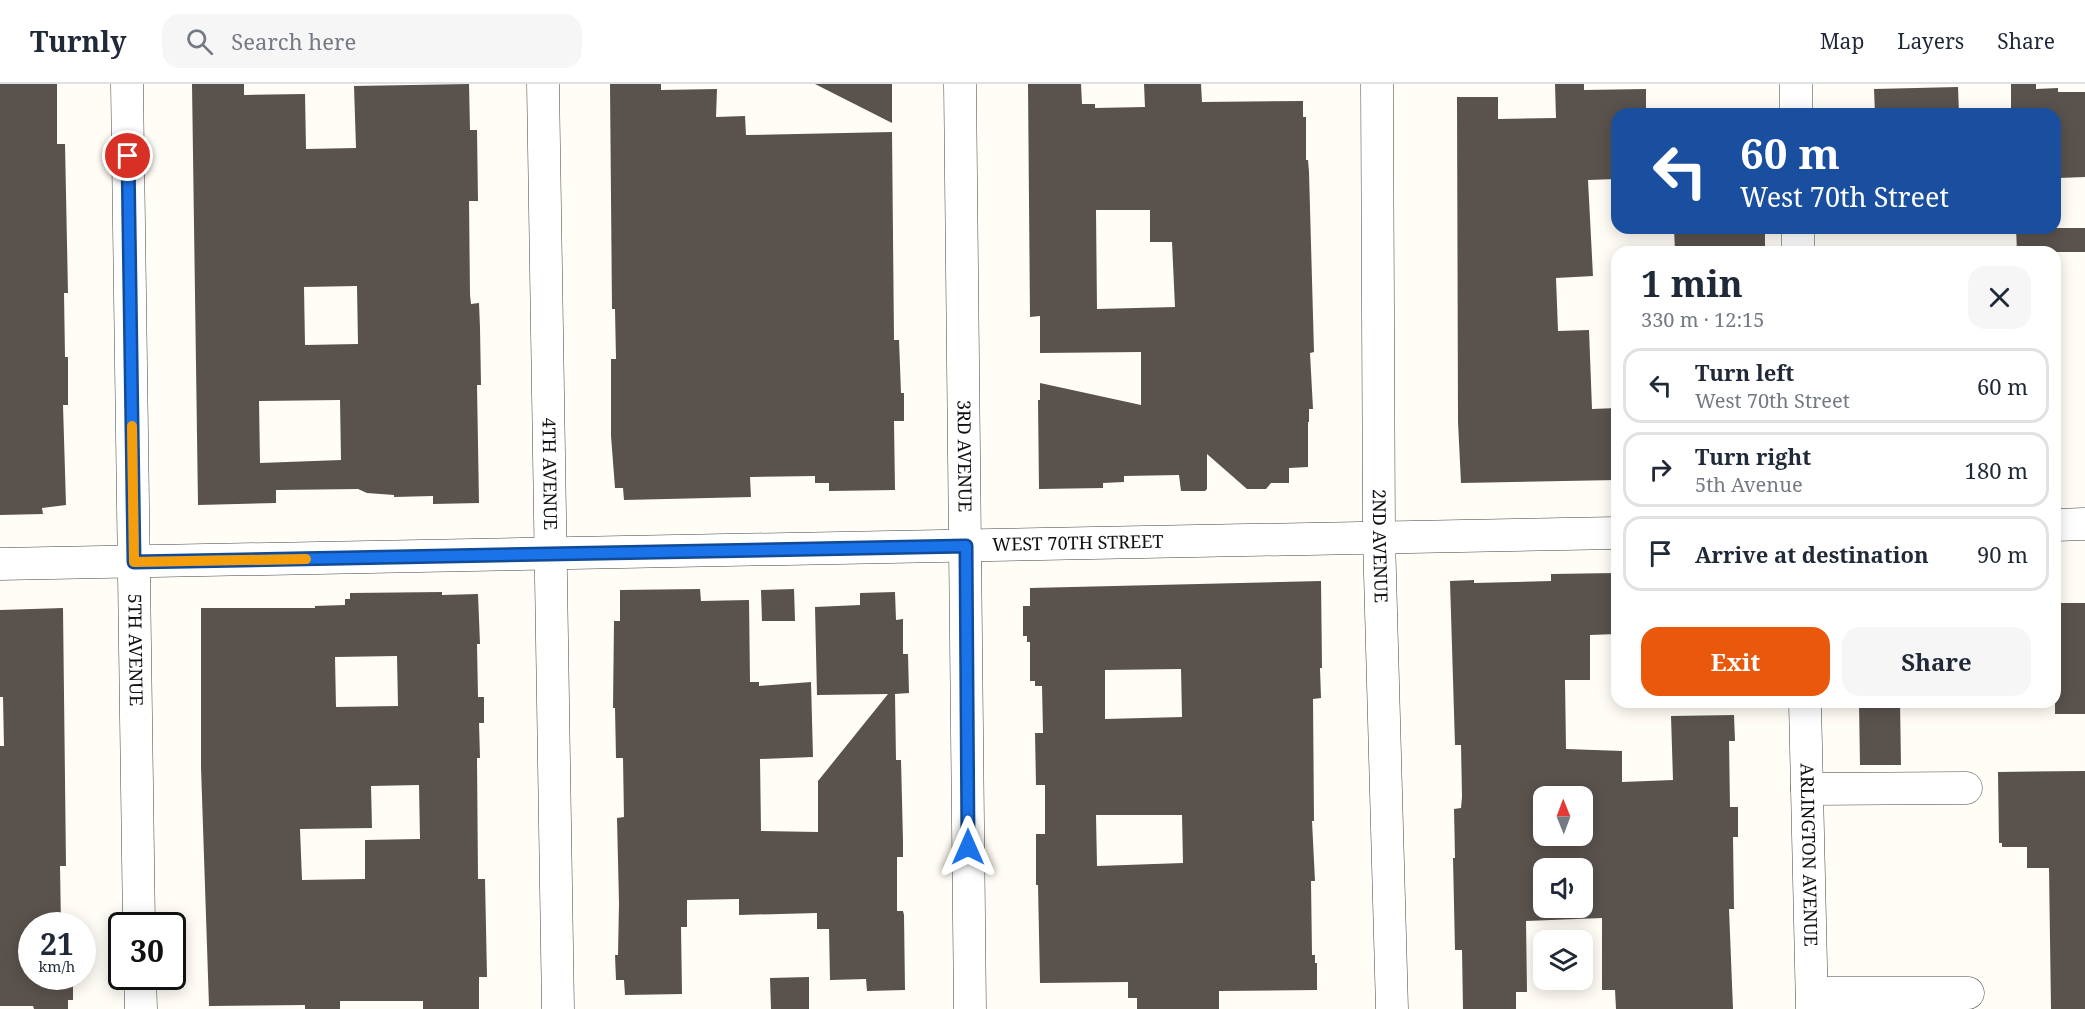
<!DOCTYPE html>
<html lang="en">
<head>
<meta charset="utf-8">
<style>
	:root { --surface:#fff; --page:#f6f6f7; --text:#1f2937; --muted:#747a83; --line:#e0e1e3; --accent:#ea580c }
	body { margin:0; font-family:"Noto Serif",serif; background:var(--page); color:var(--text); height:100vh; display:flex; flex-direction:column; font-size:22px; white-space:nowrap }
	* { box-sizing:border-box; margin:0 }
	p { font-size:20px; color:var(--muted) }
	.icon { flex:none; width:33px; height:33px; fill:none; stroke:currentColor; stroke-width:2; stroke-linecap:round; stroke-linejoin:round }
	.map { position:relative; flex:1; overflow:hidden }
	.details { position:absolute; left:1611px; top:162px; width:450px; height:462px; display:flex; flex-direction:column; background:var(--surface); border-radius:18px; box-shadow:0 3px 15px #0003 }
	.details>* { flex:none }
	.top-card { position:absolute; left:1611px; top:24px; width:450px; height:126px; border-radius:18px; box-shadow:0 3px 15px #0003; background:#1a4fa0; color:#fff; overflow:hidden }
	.needle { width:39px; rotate:359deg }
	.buttons { position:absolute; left:1533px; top:702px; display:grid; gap:12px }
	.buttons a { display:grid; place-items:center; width:60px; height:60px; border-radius:12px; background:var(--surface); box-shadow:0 3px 15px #0003; font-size:30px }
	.speed { position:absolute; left:18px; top:828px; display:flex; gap:12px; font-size:30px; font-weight:700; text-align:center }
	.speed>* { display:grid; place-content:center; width:78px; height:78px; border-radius:50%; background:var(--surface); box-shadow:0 3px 15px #0003; line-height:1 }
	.speed small { font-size:15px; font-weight:400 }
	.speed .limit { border:3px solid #111; border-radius:9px; background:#fff; color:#111 }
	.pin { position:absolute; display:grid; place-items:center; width:51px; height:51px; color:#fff; margin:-26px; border:3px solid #fff; border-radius:50%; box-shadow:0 2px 6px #0007 }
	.me { position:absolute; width:66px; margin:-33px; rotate:0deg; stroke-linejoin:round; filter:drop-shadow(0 0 4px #0008) }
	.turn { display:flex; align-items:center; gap:21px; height:126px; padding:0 30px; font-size:27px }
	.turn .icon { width:78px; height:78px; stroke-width:2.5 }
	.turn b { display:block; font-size:42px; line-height:51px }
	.round { display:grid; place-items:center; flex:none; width:63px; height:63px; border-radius:18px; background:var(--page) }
	.overview { display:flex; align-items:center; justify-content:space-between; height:102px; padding:0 30px }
	h1 { font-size:36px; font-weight:700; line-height:45px }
	.action { display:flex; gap:12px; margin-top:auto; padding:12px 30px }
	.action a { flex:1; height:69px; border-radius:18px; background:var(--accent); color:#fff; font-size:24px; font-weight:700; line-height:69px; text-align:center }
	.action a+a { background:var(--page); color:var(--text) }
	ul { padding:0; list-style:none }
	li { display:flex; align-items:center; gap:18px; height:75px; margin:0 12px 9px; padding:0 18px; border:3px solid var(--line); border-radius:18px }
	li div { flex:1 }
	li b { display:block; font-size:22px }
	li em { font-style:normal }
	header { display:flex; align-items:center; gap:36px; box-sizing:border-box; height:84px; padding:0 30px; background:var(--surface); border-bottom:2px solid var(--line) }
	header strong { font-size:28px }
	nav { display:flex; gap:33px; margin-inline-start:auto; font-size:21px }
	.search { width:420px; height:54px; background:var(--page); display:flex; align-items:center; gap:15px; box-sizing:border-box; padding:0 21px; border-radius:18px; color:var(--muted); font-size:22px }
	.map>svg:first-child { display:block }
</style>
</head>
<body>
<header>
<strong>Turnly</strong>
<div class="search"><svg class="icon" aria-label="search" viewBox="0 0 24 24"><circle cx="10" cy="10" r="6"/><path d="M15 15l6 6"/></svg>Search here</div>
<nav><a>Map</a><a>Layers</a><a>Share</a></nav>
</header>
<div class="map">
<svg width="2085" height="925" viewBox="0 0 2085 925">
	<rect width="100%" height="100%" fill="#fffdf5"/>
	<path fill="#5a524d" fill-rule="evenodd" d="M 0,0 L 57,0 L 57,60 L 65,60 L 68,209 L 64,209 L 65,273 L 68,273 L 68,321 L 63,321 L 66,421 L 42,424 L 43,430 L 0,431 Z
		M 192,0 L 244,0 L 244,11 L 305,10 L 306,65 L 356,64 L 354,2 L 469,0 L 470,46 L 477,46 L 478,117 L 469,117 L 470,211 L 471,220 L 479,219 L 480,244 L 481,301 L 477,301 L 479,419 L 433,420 L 433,412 L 394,413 L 394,411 L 367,409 L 358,405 L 276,406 L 276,419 L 198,421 ZM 357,202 L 358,260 L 305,261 L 304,203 ZM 340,316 L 341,376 L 260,379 L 259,317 Z
		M 610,0 L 661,0 L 661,6 L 717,5 L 716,33 L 745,32 L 746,51 L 892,48 L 894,256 L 899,256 L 901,309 L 904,309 L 904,337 L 894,337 L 895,406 L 829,407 L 829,399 L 815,399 L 815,392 L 750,393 L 751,413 L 624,416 L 623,404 L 615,404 L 611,352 L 611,275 L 616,275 L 615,225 L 612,225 Z
		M 815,0 L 892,0 L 892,39 Z
		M 1028,0 L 1081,0 L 1082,20 L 1095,20 L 1095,24 L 1145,23 L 1144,0 L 1201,0 L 1202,18 L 1303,17 L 1303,33 L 1306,33 L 1306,76 L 1308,76 L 1309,88 L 1314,268 L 1310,269 L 1313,325 L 1309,325 L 1309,338 L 1308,338 L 1308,383 L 1289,384 L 1289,399 L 1271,399 L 1266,405 L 1247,405 L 1207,370 L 1207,405 L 1205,407 L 1181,407 L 1179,391 L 1124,392 L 1124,398 L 1103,399 L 1103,404 L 1039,405 L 1038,316 L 1040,316 L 1040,299 L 1141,321 L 1141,268 L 1040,269 L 1040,232 L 1030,233 ZM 1096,126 L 1150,126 L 1150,158 L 1172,158 L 1175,223 L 1097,225 Z
		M 1555,0 L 1584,0 L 1584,6 L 1646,5 L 1646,29 L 1617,29 L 1617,95 L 1588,96 L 1593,192 L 1556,194 L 1558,247 L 1589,246 L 1592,325 L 1617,324 L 1617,396 L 1461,399 L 1458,338 L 1457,13 L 1498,13 L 1498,35 L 1556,34 Z
		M 2011,0 L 2036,0 L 2036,5 L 2058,4 L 2058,8 L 2085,8 L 2085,93 L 2058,94 L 2057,35 L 2055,36 L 2055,30 L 2011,30 Z
		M 1958,3 L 1959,30 L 1875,30 L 1874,5 Z
		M 1674,144 L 1765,144 L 1765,166 L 1675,168 Z
		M 2016,144 L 2085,144 L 2085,168 L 2017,168 Z
		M 1617,489 L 1617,550 L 1590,551 L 1590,596 L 1565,596 L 1566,665 L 1622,667 L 1622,698 L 1673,696 L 1671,632 L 1734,631 L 1735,657 L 1729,657 L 1730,723 L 1738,723 L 1738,753 L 1733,753 L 1734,825 L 1729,825 L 1733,925 L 1616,925 L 1615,906 L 1602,906 L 1602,834 L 1526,837 L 1527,908 L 1516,908 L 1516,925 L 1463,925 L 1462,866 L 1455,866 L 1453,774 L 1455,774 L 1454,725 L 1461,724 L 1462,713 L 1461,661 L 1455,661 L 1450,497 L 1474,496 L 1474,499 L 1551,497 L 1551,490 ZM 1544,712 L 1582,712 L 1582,752 L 1544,752 ZM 1544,784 L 1582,784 L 1582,824 L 1544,824 Z
		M 1321,497 L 1322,584 L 1320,584 L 1321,614 L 1313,615 L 1314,737 L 1312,737 L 1315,797 L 1311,797 L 1312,871 L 1315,871 L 1315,879 L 1317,879 L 1317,906 L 1219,907 L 1219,925 L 1137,925 L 1137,914 L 1128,914 L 1128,898 L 1040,899 L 1038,801 L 1036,801 L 1036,750 L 1045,750 L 1045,701 L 1036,701 L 1035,649 L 1043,649 L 1042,602 L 1035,602 L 1035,597 L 1030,597 L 1030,558 L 1027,558 L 1027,552 L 1023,552 L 1023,522 L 1030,522 L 1030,504 ZM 1181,585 L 1182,633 L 1105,635 L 1105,586 ZM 1096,731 L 1182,731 L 1183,779 L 1097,782 Z
		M 700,505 L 701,517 L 749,516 L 750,598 L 759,598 L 759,602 L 811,598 L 813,673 L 760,675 L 761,747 L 818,748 L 818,697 L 888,610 L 817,611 L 815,523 L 860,521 L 860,509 L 895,508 L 896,536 L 903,535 L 903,570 L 908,570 L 909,609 L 895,610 L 896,676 L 901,676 L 903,757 L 903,773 L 897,773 L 897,827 L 903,827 L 904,831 L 905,906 L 867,907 L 866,895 L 830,896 L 829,845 L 817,845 L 817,829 L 739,831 L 739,815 L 687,816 L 687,843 L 681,843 L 682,910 L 625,911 L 624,896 L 616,896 L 615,871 L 618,871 L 619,819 L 617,734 L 624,733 L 623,674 L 616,674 L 615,624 L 613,624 L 614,537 L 620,537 L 620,506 Z
		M 794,505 L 795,537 L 762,537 L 761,506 Z
		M 442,508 L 442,511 L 478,510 L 480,560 L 477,560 L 478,613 L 484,613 L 484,639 L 479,639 L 480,674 L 477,674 L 478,795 L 485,795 L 487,893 L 479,893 L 479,925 L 423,925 L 423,917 L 340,917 L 340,925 L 305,925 L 305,921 L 209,922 L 201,683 L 201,524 L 315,524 L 315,522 L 345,521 L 345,515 L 350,515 L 350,509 ZM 397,572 L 398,622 L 336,623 L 335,573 ZM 419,701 L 420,755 L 365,756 L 365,795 L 302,796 L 300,745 L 372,744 L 371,702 Z
		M 2055,519 L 2085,519 L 2085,630 L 2055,630 Z
		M 63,524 L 66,782 L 60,782 L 61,842 L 32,842 L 32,892 L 73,892 L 73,916 L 68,916 L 68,925 L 34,925 L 33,922 L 0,922 L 0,662 L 4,662 L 3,613 L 0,613 L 0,526 Z
		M 1859,618 L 1900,618 L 1901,681 L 1860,681 Z
		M 2085,687 L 2085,925 L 2051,925 L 2049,784 L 2027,784 L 2027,763 L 2002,763 L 2002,759 L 1999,759 L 1998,688 Z
		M 809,893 L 809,925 L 771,925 L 770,894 Z"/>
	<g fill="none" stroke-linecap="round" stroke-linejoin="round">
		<g stroke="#444" stroke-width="33">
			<g id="minor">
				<path id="s1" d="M 127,0 L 139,842"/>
				<path id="s2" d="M 543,0 L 558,925"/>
				<path id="s3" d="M 960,0 L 970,925"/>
				<path id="s4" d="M 1377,0 L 1379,454 L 1392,925"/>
				<path d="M 1796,0 L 1796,30"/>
				<path d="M 1798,144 L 1798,168"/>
				<path d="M 2055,441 L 2085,440"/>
				<path id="s5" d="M 0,480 L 1617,449"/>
				<path id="s6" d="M 1805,618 L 1812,925"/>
				<path d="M 1807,705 L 1966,704"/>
				<path d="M 140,892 L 141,925"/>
				<path d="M 1812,909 L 1968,909"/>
			</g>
		</g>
		<use href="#minor" stroke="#fff" stroke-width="32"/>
	</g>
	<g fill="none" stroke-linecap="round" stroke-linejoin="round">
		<g stroke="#114b97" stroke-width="15">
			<path id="route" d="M 128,72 L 134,478 L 966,462 L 968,763"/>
		</g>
		<use href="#route" stroke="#1a73e8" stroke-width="10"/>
		<path stroke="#f59e0b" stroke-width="10" d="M 132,342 L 134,478 L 306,475"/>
	</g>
	<g text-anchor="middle" stroke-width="6" stroke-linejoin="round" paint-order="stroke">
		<g font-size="18" fill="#111" stroke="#fff">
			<text dy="6" stroke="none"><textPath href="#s3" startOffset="372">3RD AVENUE</textPath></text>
			<text dy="6" stroke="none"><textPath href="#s2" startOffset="390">4TH AVENUE</textPath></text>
			<text dy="6" stroke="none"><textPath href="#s5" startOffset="1078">WEST 70TH STREET</textPath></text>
			<text dy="6" stroke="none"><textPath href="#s4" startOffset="462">2ND AVENUE</textPath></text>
			<text dy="6" stroke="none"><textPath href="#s1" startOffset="566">5TH AVENUE</textPath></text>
			<text dy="6" stroke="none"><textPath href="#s6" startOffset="153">ARLINGTON AVENUE</textPath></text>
		</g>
	</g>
</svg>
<div class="buttons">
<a><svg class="needle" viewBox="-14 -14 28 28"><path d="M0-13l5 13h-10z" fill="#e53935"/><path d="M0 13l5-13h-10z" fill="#747a83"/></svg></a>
<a><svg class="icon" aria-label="sound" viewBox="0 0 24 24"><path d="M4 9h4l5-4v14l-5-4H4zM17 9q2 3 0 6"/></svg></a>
<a><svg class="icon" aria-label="layers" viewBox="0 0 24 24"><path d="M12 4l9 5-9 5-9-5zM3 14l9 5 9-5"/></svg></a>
</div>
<div class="speed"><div>21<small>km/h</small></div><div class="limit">30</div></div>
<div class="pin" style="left:128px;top:72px;background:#d93025"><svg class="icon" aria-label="arrive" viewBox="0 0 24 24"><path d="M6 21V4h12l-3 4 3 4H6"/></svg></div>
<svg class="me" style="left:968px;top:763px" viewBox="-20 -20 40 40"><path d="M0-17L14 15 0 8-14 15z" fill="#1a73e8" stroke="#fff" stroke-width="4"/></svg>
<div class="top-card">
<div class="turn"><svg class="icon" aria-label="left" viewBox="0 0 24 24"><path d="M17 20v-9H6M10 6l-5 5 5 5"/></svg><div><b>60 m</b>West 70th Street</div></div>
</div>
<section class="details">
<div class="overview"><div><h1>1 min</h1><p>330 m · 12:15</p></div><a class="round"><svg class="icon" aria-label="close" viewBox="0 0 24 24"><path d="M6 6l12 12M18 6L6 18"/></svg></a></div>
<ul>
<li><svg class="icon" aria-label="left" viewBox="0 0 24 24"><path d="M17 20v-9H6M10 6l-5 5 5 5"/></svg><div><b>Turn left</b><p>West 70th Street</p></div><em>60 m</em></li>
<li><svg class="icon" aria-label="right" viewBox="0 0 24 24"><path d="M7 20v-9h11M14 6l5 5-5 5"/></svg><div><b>Turn right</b><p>5th Avenue</p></div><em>180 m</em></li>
<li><svg class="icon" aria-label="arrive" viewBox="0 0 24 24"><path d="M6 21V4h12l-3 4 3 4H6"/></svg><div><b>Arrive at destination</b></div><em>90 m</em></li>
</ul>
<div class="action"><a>Exit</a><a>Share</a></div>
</section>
</div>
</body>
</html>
